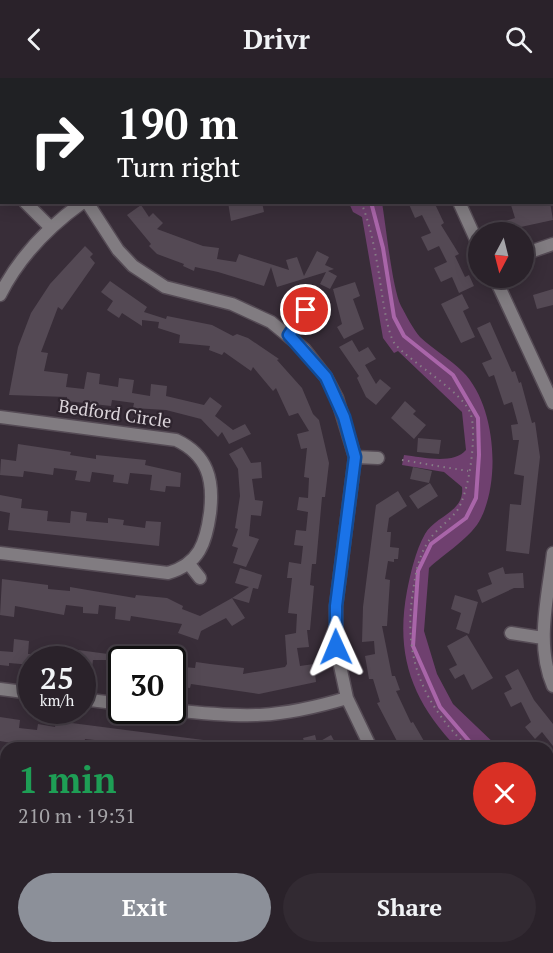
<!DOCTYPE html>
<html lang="en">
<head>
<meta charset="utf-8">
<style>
	:root { --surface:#2a222a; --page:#322a32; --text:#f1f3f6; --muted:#a5a4a8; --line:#463f47; --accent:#8c9099 }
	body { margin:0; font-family:"PT Serif",serif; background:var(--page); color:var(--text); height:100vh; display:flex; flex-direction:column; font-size:22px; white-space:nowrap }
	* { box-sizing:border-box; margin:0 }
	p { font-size:20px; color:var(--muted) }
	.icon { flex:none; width:33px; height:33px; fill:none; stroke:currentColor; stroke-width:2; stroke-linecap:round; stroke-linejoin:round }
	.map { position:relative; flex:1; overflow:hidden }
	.details { position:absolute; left:0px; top:664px; width:554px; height:212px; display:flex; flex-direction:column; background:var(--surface); border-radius:18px 18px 0 0; box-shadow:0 3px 15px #0003,0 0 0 2px var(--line) }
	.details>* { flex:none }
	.banner { position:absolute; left:0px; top:0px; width:554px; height:126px; box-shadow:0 3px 15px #0003,0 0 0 2px var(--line); background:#202124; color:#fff; overflow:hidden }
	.needle { width:39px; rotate:187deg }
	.fabs { position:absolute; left:468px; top:144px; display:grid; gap:12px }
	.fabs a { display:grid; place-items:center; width:66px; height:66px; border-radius:50%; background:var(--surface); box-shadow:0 3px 15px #0003,0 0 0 2px var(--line); font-size:30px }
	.speed { position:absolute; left:18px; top:568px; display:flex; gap:12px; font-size:30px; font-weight:700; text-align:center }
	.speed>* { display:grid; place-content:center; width:78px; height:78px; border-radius:50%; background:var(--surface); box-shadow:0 3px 15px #0003,0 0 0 2px var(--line); line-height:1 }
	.speed small { font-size:15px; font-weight:400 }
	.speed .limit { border:3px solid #111; border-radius:9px; background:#fff; color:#111 }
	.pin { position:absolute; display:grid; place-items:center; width:51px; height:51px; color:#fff; margin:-26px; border:3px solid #fff; border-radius:50%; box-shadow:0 2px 6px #0007 }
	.me { position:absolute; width:66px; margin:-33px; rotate:359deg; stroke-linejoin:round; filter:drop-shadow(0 0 4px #0008) }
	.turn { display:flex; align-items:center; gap:21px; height:126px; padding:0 18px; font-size:27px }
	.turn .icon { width:78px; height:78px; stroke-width:2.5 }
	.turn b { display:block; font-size:42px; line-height:51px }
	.round { display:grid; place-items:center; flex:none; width:63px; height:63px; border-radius:32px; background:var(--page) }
	.head { display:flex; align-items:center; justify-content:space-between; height:102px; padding:0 18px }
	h1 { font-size:36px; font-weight:600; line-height:45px; color:#1e9e55 }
	.cta { display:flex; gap:12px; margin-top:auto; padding:12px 18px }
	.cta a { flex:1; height:69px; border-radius:36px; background:var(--accent); color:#fff; font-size:24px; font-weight:600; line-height:69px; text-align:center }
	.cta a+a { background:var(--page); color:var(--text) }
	header { display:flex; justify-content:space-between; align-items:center; height:78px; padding:0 18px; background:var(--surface); font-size:27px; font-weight:600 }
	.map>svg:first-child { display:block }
</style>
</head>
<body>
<header><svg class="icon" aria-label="back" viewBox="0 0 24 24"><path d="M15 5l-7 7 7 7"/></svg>Drivr<svg class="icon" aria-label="search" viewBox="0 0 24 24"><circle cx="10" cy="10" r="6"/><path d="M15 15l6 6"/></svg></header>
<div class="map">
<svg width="553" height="875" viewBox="0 0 553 875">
	<rect width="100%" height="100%" fill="#382d38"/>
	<path fill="#6f406f" d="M 349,125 L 382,125 C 386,147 392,210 401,228 C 406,237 413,251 420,259 C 433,271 450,281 463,294 C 495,326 501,400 481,440 C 473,458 444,476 429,490 L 424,553 L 437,596 L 453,626 L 499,670 L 457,670 C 412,623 395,577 407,513 C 411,494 415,474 425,456 C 435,438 465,434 462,409 L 444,394 L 402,387 L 404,377 C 421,379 454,387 466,372 L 462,334 L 398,273 L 394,275 L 383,260 L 362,139 L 353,134 Z
		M 548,708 L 553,713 L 553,778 L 548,777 Z"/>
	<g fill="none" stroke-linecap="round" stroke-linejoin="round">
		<path stroke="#a965a9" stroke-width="4" d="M 371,124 L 383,170 L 394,239 L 404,258 L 453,297 L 478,340 L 479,377 L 476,420 L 466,440 L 431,466 L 418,493 L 413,568 L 440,629 L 475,670
			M 548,731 L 553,733"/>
	</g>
	<path fill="#544954" d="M 228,124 L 262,124 L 264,134 L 231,143 Z
		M 408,124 L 434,124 L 444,145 L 441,147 L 459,176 L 455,178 L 465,199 L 469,197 L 474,208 L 459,215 L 452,199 L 441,204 L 434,190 L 447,184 L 439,168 L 428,173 L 421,159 L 431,155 L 422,137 L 415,140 Z
		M 520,124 L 550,124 L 553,142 L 516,150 L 517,154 L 505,154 L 502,144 L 515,140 L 511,127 Z
		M 141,127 L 149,139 L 153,135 L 163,145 L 157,151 L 203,168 L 219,170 L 217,181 L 236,184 L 239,176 L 289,192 L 286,182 L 297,179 L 304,198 L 317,173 L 329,179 L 325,187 L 334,191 L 328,193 L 337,198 L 330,211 L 320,206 L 326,194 L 277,209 L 271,189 L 264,208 L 218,194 L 195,189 L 194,193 L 183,188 L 184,186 L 157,176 L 149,168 L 151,166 L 127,137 Z
		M 85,168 L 93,176 L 90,179 L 95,185 L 62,232 L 58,229 L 41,274 L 48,275 L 44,293 L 68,296 L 66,309 L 84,311 L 87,294 L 100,296 L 99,306 L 118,309 L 119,300 L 134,302 L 132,315 L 150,318 L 151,306 L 167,308 L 166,318 L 204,327 L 210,319 L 222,328 L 215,338 L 233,352 L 245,346 L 251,356 L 229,366 L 222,354 L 218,359 L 201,341 L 166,332 L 133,330 L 134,325 L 112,322 L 111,328 L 67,323 L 67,319 L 9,317 L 18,269 L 31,235 L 50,206 Z
		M 110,203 L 147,229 L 144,234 L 166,241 L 167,238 L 212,247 L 233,258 L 237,256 L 248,260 L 279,281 L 277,282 L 302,310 L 313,336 L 319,342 L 329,385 L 325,419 L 322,419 L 316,486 L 312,486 L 310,507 L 314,508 L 310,552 L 307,552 L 309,569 L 297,570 L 300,588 L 314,586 L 316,604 L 259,616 L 191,606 L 190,610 L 172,608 L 172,588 L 195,590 L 196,584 L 210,586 L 244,590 L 243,596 L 285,589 L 287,586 L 285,557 L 296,555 L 297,536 L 288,535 L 292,500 L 287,500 L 289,484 L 301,486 L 303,468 L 294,467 L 296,452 L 306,453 L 308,434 L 297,432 L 299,419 L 308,420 L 309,400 L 304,399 L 307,370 L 301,371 L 297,356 L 309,353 L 298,335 L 289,338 L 276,310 L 273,313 L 253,289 L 251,293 L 224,274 L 222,277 L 209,272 L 210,268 L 179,265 L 180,257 L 158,250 L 159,244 L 142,242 L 142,248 L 122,235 L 119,240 L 107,232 L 113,223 L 101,214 Z
		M 355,204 L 360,218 L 353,221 L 364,251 L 344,261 L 337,249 L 342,246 L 333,211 Z
		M 553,211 L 553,227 L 537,231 L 533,217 Z
		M 462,216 L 469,230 L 463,233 L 475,259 L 461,265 L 441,226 Z
		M 490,244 L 512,294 L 515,293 L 519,305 L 521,304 L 532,345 L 535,344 L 540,379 L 529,476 L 506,473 L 510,426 L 521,427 L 524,398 L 514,396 L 519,362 L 513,362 L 511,347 L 518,346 L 512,324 L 504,327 L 494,297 L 489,299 L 482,285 L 492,281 L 477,250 Z
		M 352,262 L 359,274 L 368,269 L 376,281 L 365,287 L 376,306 L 380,301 L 391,310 L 376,327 L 366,319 L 357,300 L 359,298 L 339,269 Z
		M 405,323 L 416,333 L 413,336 L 426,347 L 414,361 L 391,340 Z
		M 418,360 L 441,362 L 439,376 L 417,374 Z
		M 18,366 L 71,374 L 70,377 L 96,381 L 96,377 L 146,382 L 145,387 L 181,395 L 180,409 L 166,408 L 165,414 L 150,412 L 152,397 L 130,395 L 128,406 L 113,404 L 114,397 L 92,394 L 90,404 L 75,402 L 77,393 L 54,390 L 53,397 L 24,393 L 23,399 L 0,397 L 1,381 L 16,383 Z
		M 242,369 L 251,385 L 261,384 L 262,400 L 252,401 L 255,422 L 263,423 L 261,438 L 251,437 L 249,458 L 259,461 L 246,489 L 233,485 L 238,470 L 232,468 L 238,451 L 235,450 L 240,418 L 238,391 L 229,376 Z
		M 413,389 L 432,393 L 429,405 L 410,401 Z
		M 430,405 L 438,418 L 418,431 L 409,418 Z
		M 398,413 L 407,428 L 389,440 L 387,454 L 391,454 L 390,469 L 399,470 L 398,481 L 394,481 L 394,484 L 388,483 L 385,501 L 390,502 L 387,548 L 382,548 L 392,598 L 395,598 L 400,612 L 396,613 L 411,645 L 413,644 L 428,670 L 412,670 L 408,663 L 399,667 L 377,625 L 380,624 L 373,601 L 369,601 L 365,578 L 375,576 L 374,563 L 362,564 L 363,529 L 376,427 Z
		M 0,417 L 22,421 L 21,430 L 48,433 L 47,443 L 70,445 L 71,433 L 87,435 L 86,443 L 108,445 L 108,440 L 124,442 L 123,447 L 145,450 L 146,443 L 161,444 L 159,468 L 8,452 L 10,435 L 0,433 Z
		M 503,489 L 505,496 L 523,495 L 524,510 L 514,510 L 482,525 L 477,512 L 492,506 L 488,495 Z
		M 240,490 L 262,497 L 258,511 L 253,510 L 249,525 L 232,520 L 249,509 L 235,505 Z
		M 2,501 L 48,507 L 48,511 L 70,513 L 70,509 L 135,520 L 136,517 L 167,520 L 183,528 L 182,531 L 200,538 L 232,520 L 245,540 L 232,548 L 226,540 L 201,553 L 198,562 L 178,555 L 182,546 L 131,538 L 130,543 L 115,541 L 116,529 L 99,527 L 98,536 L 83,535 L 83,529 L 66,527 L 64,537 L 15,528 L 14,539 L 0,537 Z
		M 455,517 L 478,524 L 469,556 L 456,551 L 461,535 L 451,531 Z
		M 467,557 L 493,600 L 472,612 L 464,596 L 455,601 L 449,591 L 457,587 L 447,568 Z
		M 14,561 L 29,563 L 28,576 L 32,576 L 32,587 L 9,585 L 9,588 L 0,587 L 0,573 L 13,574 Z
		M 48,568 L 108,576 L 107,582 L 93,582 L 91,598 L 82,597 L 82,582 L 46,582 Z
		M 109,587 L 122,588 L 122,602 L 107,600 Z
		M 518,591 L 534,622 L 553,646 L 553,668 L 542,654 L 535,661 L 525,649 L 531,644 L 521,624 L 511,629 L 504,615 L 512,611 L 505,598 Z
		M 0,639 L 20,642 L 19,650 L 37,652 L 38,646 L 55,649 L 56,643 L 219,664 L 219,670 L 151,670 L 132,667 L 131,670 L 121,670 L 103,668 L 104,663 L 85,661 L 84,670 L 68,670 L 69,664 L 51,662 L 50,670 L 40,670 L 0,663 Z
		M 315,657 L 317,665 L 331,657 L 338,670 L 306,670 L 303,660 Z"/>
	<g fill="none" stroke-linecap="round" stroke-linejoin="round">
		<g stroke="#554b55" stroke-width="15">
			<path id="street" d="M 112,0 L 114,2
				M 392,0 L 393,2
				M 255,2 L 257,0
				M 552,31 L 553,31
				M 25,124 L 51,150
				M 87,124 L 118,172 L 133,188 L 165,209 L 232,226 L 271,244 L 304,271 L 326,299 L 337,320 L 355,379 L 336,528 L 336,569 L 347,620 L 371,670
				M 459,124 L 478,166
				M 524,176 L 553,166
				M 495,200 L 553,325
				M 0,217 C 19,179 48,149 83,124
				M 289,257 L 307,232
				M 0,339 L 176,362 C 208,377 214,402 210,435 C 206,465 199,486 168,495 L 0,475
				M 355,379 L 378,380
				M 553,475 C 548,519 535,566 553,608
				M 189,486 L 200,500
				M 511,555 L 543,560
				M 0,611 L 32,615
				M 82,621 L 122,626
				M 172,632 C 244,640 277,641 347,620
				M 0,779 L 6,779
				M 498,870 L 537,875
				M 146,875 L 147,870"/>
		</g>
		<path stroke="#867d86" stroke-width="2" stroke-dasharray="1.5 4.5" stroke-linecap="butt" d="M 361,124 C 370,146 374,168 378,190 C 381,207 386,254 395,266 C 410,284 465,315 471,337 C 477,357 469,418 456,434 C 448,444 435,452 428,464 C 417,481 415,500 412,520 C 404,582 424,627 469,670
			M 402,382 L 468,393
			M 0,693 L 6,695"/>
		<use href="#street" stroke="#817c81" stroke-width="12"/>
	</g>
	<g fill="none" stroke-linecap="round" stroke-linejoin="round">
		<g stroke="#114b97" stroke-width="15">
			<path id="route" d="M 306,232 L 289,257 L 326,299 L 344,339 L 355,379 L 336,528 L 336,569"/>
		</g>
		<use href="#route" stroke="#1a73e8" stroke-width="10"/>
	</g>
	<g text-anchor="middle" stroke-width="4.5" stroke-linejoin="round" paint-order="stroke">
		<g font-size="18" fill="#dbd4da" stroke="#2e242e">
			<text transform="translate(115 336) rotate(8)" y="6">Bedford Circle</text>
		</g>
	</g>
</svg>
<div class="fabs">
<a><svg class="needle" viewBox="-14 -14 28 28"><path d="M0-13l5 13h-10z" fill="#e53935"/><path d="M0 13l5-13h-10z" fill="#a5a4a8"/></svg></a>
</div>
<div class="speed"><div>25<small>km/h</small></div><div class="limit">30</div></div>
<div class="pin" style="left:306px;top:232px;background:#d93025"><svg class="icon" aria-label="arrive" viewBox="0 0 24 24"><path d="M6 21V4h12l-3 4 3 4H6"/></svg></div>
<svg class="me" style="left:336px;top:569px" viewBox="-20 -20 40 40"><path d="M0-17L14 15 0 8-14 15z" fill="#1a73e8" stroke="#fff" stroke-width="4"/></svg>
<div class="banner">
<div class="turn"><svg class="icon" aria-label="right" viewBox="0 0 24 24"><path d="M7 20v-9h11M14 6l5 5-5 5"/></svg><div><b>190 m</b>Turn right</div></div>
</div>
<section class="details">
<div class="head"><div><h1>1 min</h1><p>210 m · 19:31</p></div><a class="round" style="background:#d93025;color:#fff"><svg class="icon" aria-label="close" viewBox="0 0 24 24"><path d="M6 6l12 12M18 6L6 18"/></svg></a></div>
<div class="cta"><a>Exit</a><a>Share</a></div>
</section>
</div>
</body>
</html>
